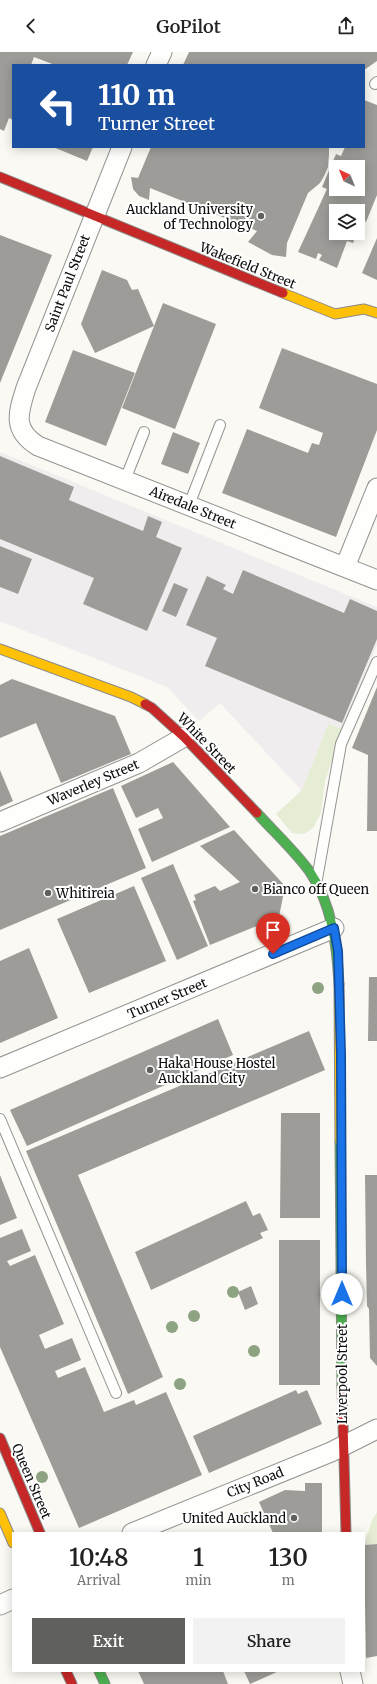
<!DOCTYPE html>
<html lang="en">
<head>
<meta charset="utf-8">
<style>
	:root { --surface:#fff; --page:#f2f2f2; --text:#222; --muted:#767676; --accent:#60605e }
	body { margin:0; font-family:Merriweather,serif; background:var(--page); color:var(--text); height:100vh; display:flex; flex-direction:column; font-size:15px; white-space:nowrap }
	* { box-sizing:border-box; margin:0 }
	p { font-size:13px; color:var(--muted) }
	.icon { flex:none; width:22px; height:22px; fill:none; stroke:currentColor; stroke-width:2; stroke-linecap:round; stroke-linejoin:round }
	.map { position:relative; flex:1; overflow:hidden }
	.sheet { position:absolute; left:12px; top:1480px; width:353px; height:140px; display:flex; flex-direction:column; background:var(--surface); border-radius:0px; box-shadow:0 2px 10px #0003 }
	.sheet>* { flex:none }
	.banner { position:absolute; left:12px; top:12px; width:353px; height:84px; border-radius:0px; box-shadow:0 2px 10px #0003; background:#1a4fa0; color:#fff; overflow:hidden }
	.needle { width:26px; rotate:317deg }
	.controls { position:absolute; left:329px; top:108px; display:grid; gap:8px }
	.controls a { display:grid; place-items:center; width:36px; height:36px; border-radius:0px; background:var(--surface); box-shadow:0 2px 10px #0003; font-size:20px }
	.pin { position:absolute; display:grid; place-items:center; width:34px; height:34px; color:#fff; margin:-41px -17px; border-radius:50% 50% 50% 0; rotate:-45deg; box-shadow:0 0 4px #0007 }
	.pin .icon { rotate:45deg }
	.me { position:absolute; width:44px; margin:-22px; rotate:0deg; stroke-linejoin:round; filter:drop-shadow(0 0 3px #0008) }
	.turn { display:flex; align-items:center; gap:14px; height:84px; padding:0 20px; font-size:18px }
	.turn .icon { width:52px; height:52px; stroke-width:2.5 }
	.turn b { display:block; font-size:28px; line-height:34px }
	.eta { display:flex; justify-content:space-evenly; align-items:center; height:68px; text-align:center }
	.eta b { font-size:24px; font-weight:600; line-height:28px }
	.action { display:flex; gap:8px; margin-top:auto; padding:8px 20px }
	.action a { flex:1; height:46px; border-radius:0px; background:var(--accent); color:#fff; font-size:16px; font-weight:600; line-height:46px; text-align:center }
	.action a+a { background:var(--page); color:var(--text) }
	header { display:flex; justify-content:space-between; align-items:center; height:52px; padding:0 20px; background:var(--surface); font-size:18px; font-weight:600 }
	.map>svg:first-child { display:block }
</style>
</head>
<body>
<header><svg class="icon" aria-label="back" viewBox="0 0 24 24"><path d="M15 5l-7 7 7 7"/></svg>GoPilot<svg class="icon" aria-label="share" viewBox="0 0 24 24"><path d="M12 15V3M7 8l5-5 5 5M5 13v7h14v-7"/></svg></header>
<div class="map">
<svg width="377" height="1632" viewBox="0 0 377 1632">
	<rect width="100%" height="100%" fill="#faf9f3"/>
	<path fill="#f1edef" d="M 0,400 L 377,555 L 377,593 L 343,677 L 328,672 L 302,739 L 220,651 L 199,669 L 167,635 L 0,569 Z"/>
	<path fill="#e5edd5" d="M 328,672 L 343,677 L 325,729 L 321,761 L 313,776 L 304,782 L 292,781 L 276,762 L 302,738 Z
		M 377,1460 L 377,1492 L 364,1493 L 372,1468 Z"/>
	<path fill="#9e9c98" fill-rule="evenodd" d="M 0,0 L 133,0 L 127,13 L 55,13 L 34,5 L 31,13 L 13,13 L 13,68 L 9,66 L 4,79 L 0,77 Z
		M 189,0 L 377,0 L 377,9 L 364,18 L 364,13 L 183,13 Z
		M 364,48 L 377,53 L 377,143 L 366,170 L 362,168 L 358,178 L 358,159 L 336,159 L 336,181 L 357,181 L 353,191 L 347,189 L 337,216 L 319,208 L 322,203 L 318,201 L 316,207 L 298,200 L 327,137 L 322,135 L 336,102 L 341,104 L 345,95 L 364,95 ZM 336,115 L 358,115 L 358,137 L 336,137 Z
		M 53,95 L 93,95 L 87,109 Z
		M 151,95 L 329,95 L 329,103 L 328,115 L 324,124 L 320,131 L 308,141 L 287,191 L 286,205 L 272,203 L 248,190 L 257,179 L 150,136 L 149,148 L 139,144 L 133,137 L 131,125 L 138,126 Z
		M 0,183 L 52,203 L 0,331 Z
		M 377,186 L 377,228 L 362,221 Z
		M 102,218 L 127,228 L 132,238 L 138,237 L 154,274 L 95,301 L 81,272 Z
		M 163,251 L 216,272 L 175,377 L 122,356 Z
		M 282,296 L 377,332 L 377,378 L 336,485 L 222,441 L 247,377 L 308,401 L 312,391 L 319,393 L 323,381 L 259,356 Z
		M 73,298 L 135,321 L 106,394 L 45,370 Z
		M 173,380 L 200,391 L 188,422 L 161,412 Z
		M 0,404 L 74,435 L 69,448 L 143,479 L 148,464 L 162,470 L 156,485 L 182,496 L 147,579 L 83,552 L 94,526 L 0,487 Z
		M 0,494 L 32,507 L 18,542 L 0,535 Z
		M 243,518 L 344,561 L 350,547 L 377,559 L 377,587 L 342,671 L 205,614 L 217,586 L 186,573 L 207,524 L 226,533 L 223,537 L 233,542 Z
		M 174,531 L 188,537 L 176,565 L 162,559 Z
		M 12,627 L 115,664 L 131,702 L 61,731 L 36,671 L 0,686 L 0,633 Z
		M 377,635 L 377,779 L 367,779 L 368,703 L 352,696 Z
		M 173,710 L 230,775 L 152,810 L 138,777 L 163,766 L 158,756 L 136,766 L 121,734 Z
		M 0,718 L 13,749 L 0,755 Z
		M 113,736 L 146,816 L 0,878 L 0,784 Z
		M 234,778 L 285,834 L 279,865 L 210,893 L 193,849 L 196,848 L 194,843 L 215,834 L 220,839 L 240,830 L 200,794 Z
		M 173,812 L 208,894 L 177,908 L 141,826 Z
		M 134,834 L 166,909 L 89,941 L 57,867 Z
		M 29,896 L 58,966 L 0,991 L 0,909 Z
		M 369,925 L 377,925 L 377,989 L 368,989 Z
		M 218,967 L 233,1003 L 27,1094 L 10,1058 Z
		M 309,979 L 325,1018 L 78,1123 L 163,1325 L 128,1342 L 26,1099 Z
		M 281,1061 L 320,1061 L 320,1166 L 280,1166 Z
		M 0,1123 L 17,1166 L 0,1173 Z
		M 365,1123 L 377,1123 L 377,1314 L 370,1306 L 369,1257 L 367,1254 L 366,1212 Z
		M 246,1149 L 253,1164 L 260,1161 L 268,1178 L 260,1181 L 263,1186 L 151,1238 L 135,1200 Z
		M 22,1177 L 31,1199 L 7,1209 L 10,1214 L 35,1203 L 64,1272 L 39,1283 L 45,1297 L 72,1286 L 81,1308 L 55,1319 L 58,1326 L 85,1315 L 104,1360 L 134,1348 L 136,1353 L 166,1340 L 202,1423 L 79,1476 L 0,1295 L 0,1186 Z
		M 279,1188 L 320,1188 L 320,1333 L 279,1333 Z
		M 251,1234 L 258,1252 L 245,1258 L 238,1240 Z
		M 296,1338 L 298,1342 L 307,1338 L 322,1372 L 209,1421 L 193,1384 Z
		M 305,1431 L 322,1431 L 322,1481 L 273,1481 L 259,1450 L 285,1438 L 305,1439 Z
		M 377,1492 L 377,1604 L 366,1606 L 364,1493 Z
		M 138,1619 L 223,1619 L 228,1632 L 144,1632 Z
		M 244,1619 L 279,1619 L 250,1632 Z"/>
	<g fill="none" stroke-linecap="round" stroke-linejoin="round">
		<g stroke="#949391" stroke-width="12">
			<path id="lane" d="M 375,32 L 377,30
				M 125,428 L 144,380
				M 189,453 L 220,373
				M 317,827 L 341,692 L 377,610
				M 0,1067 L 116,1341"/>
		</g>
		<g stroke="#949391" stroke-width="21">
			<path id="street" d="M 156,13 L 162,0
				M 122,95 L 26,336 C 18,361 12,378 38,394 L 377,528
				M 345,515 L 377,436
				M 0,770 L 139,711 L 184,685
				M 0,1016 L 334,876
				M 132,1481 L 331,1400 L 377,1377
				M 0,1553 L 13,1547
				M 350,1619 L 353,1632"/>
		</g>
		<g stroke="#8a8a87" stroke-width="11">
			<path id="fast" d="M 257,761 C 275,781 295,799 310,820 C 332,852 337,894 339,932
				M 340,1089 L 342,1334
				M 99,1619 L 105,1632"/>
		</g>
		<g stroke="#8a8a87" stroke-width="11">
			<path id="slow" d="M 283,241 L 335,262 L 364,257 L 377,261
				M 0,597 L 131,645 L 145,652
				M 339,932 L 340,1089
				M 0,1461 L 13,1491"/>
		</g>
		<g stroke="#8a8a87" stroke-width="11">
			<path id="jam" d="M 0,125 L 283,241
				M 145,652 L 152,656 L 184,685 L 257,761
				M 342,1334 L 346,1481
				M 0,1386 L 40,1481
				M 66,1619 L 72,1632"/>
		</g>
		<use href="#lane" stroke="#fefefd" stroke-width="10"/>
		<use href="#street" stroke="#fefefd" stroke-width="19"/>
		<use href="#fast" stroke="#4caf50" stroke-width="9"/>
		<use href="#slow" stroke="#ffc107" stroke-width="9"/>
		<use href="#jam" stroke="#c62828" stroke-width="9"/>
	</g>
	<g fill="#8da382">
		<circle cx="318" cy="936" r="6"/>
		<circle cx="233" cy="1240" r="6"/>
		<circle cx="194" cy="1264" r="6"/>
		<circle cx="172" cy="1275" r="6"/>
		<circle cx="254" cy="1299" r="6"/>
		<circle cx="180" cy="1332" r="6"/>
		<circle cx="42" cy="1425" r="6"/>
		<circle cx="247" cy="1466" r="6"/>
	</g>
	<g fill="none" stroke-linecap="round" stroke-linejoin="round">
		<g stroke="#114b97" stroke-width="10">
			<path id="route" d="M 273,902 L 334,876 L 338,899 L 341,1003 L 342,1242"/>
		</g>
		<use href="#route" stroke="#1a73e8" stroke-width="7"/>
	</g>
	<g fill="#60605e" stroke="#fff" stroke-width="1.5">
		<circle cx="261" cy="164" r="4"/>
		<circle cx="255" cy="837" r="4"/>
		<circle cx="48" cy="841" r="4"/>
		<circle cx="150" cy="1018" r="4"/>
		<circle cx="294" cy="1466" r="4"/>
	</g>
	<g text-anchor="middle" stroke-width="4" stroke-linejoin="round" paint-order="stroke">
		<g font-size="13" fill="#0d0d0d" stroke="#fff" text-anchor="start">
			<text x="253" y="162" text-anchor="end">Auckland University<tspan x="253" dy="15">of Technology</tspan></text>
			<text x="263" y="842">Bianco off Queen</text>
			<text x="56" y="846">Whitireia</text>
			<text x="158" y="1016">Haka House Hostel<tspan x="158" dy="15">Auckland City</tspan></text>
			<text x="286" y="1471" text-anchor="end">United Auckland</text>
		</g>
		<g font-size="13" fill="#0d0d0d" stroke="#fff">
			<text transform="translate(248 213) rotate(22)" y="5">Wakefield Street</text>
			<text transform="translate(67 231) rotate(-69)" y="5">Saint Paul Street</text>
			<text transform="translate(193 455) rotate(22)" y="5">Airedale Street</text>
			<text transform="translate(207 691) rotate(46)" y="5">White Street</text>
			<text transform="translate(93 730) rotate(-23)" y="5">Waverley Street</text>
			<text transform="translate(167 946) rotate(-23)" y="5">Turner Street</text>
			<text transform="translate(342 1322) rotate(-90)" y="5">Liverpool Street</text>
			<text transform="translate(32 1429) rotate(67)" y="5">Queen Street</text>
			<text transform="translate(255 1430) rotate(-22)" y="5">City Road</text>
		</g>
	</g>
</svg>
<div class="controls">
<a><svg class="needle" viewBox="-14 -14 28 28"><path d="M0-13l5 13h-10z" fill="#e53935"/><path d="M0 13l5-13h-10z" fill="#767676"/></svg></a>
<a><svg class="icon" aria-label="layers" viewBox="0 0 24 24"><path d="M12 4l9 5-9 5-9-5zM3 14l9 5 9-5"/></svg></a>
</div>
<div class="pin" style="left:273px;top:902px;background:#d93025"><svg class="icon" aria-label="arrive" viewBox="0 0 24 24"><path d="M6 21V4h12l-3 4 3 4H6"/></svg></div>
<svg class="me" style="left:342px;top:1242px" viewBox="-20 -20 40 40"><circle r="19" fill="#fff"/><path d="M0-13L10 11 0 6-10 11z" fill="#1a73e8"/></svg>
<div class="banner">
<div class="turn"><svg class="icon" aria-label="left" viewBox="0 0 24 24"><path d="M17 20v-9H6M10 6l-5 5 5 5"/></svg><div><b>110 m</b>Turner Street</div></div>
</div>
<section class="sheet">
<div class="eta">
<div><b>10:48</b><p>Arrival</p></div>
<div><b>1</b><p>min</p></div>
<div><b>130</b><p>m</p></div>
</div>
<div class="action"><a>Exit</a><a>Share</a></div>
</section>
</div>
</body>
</html>
